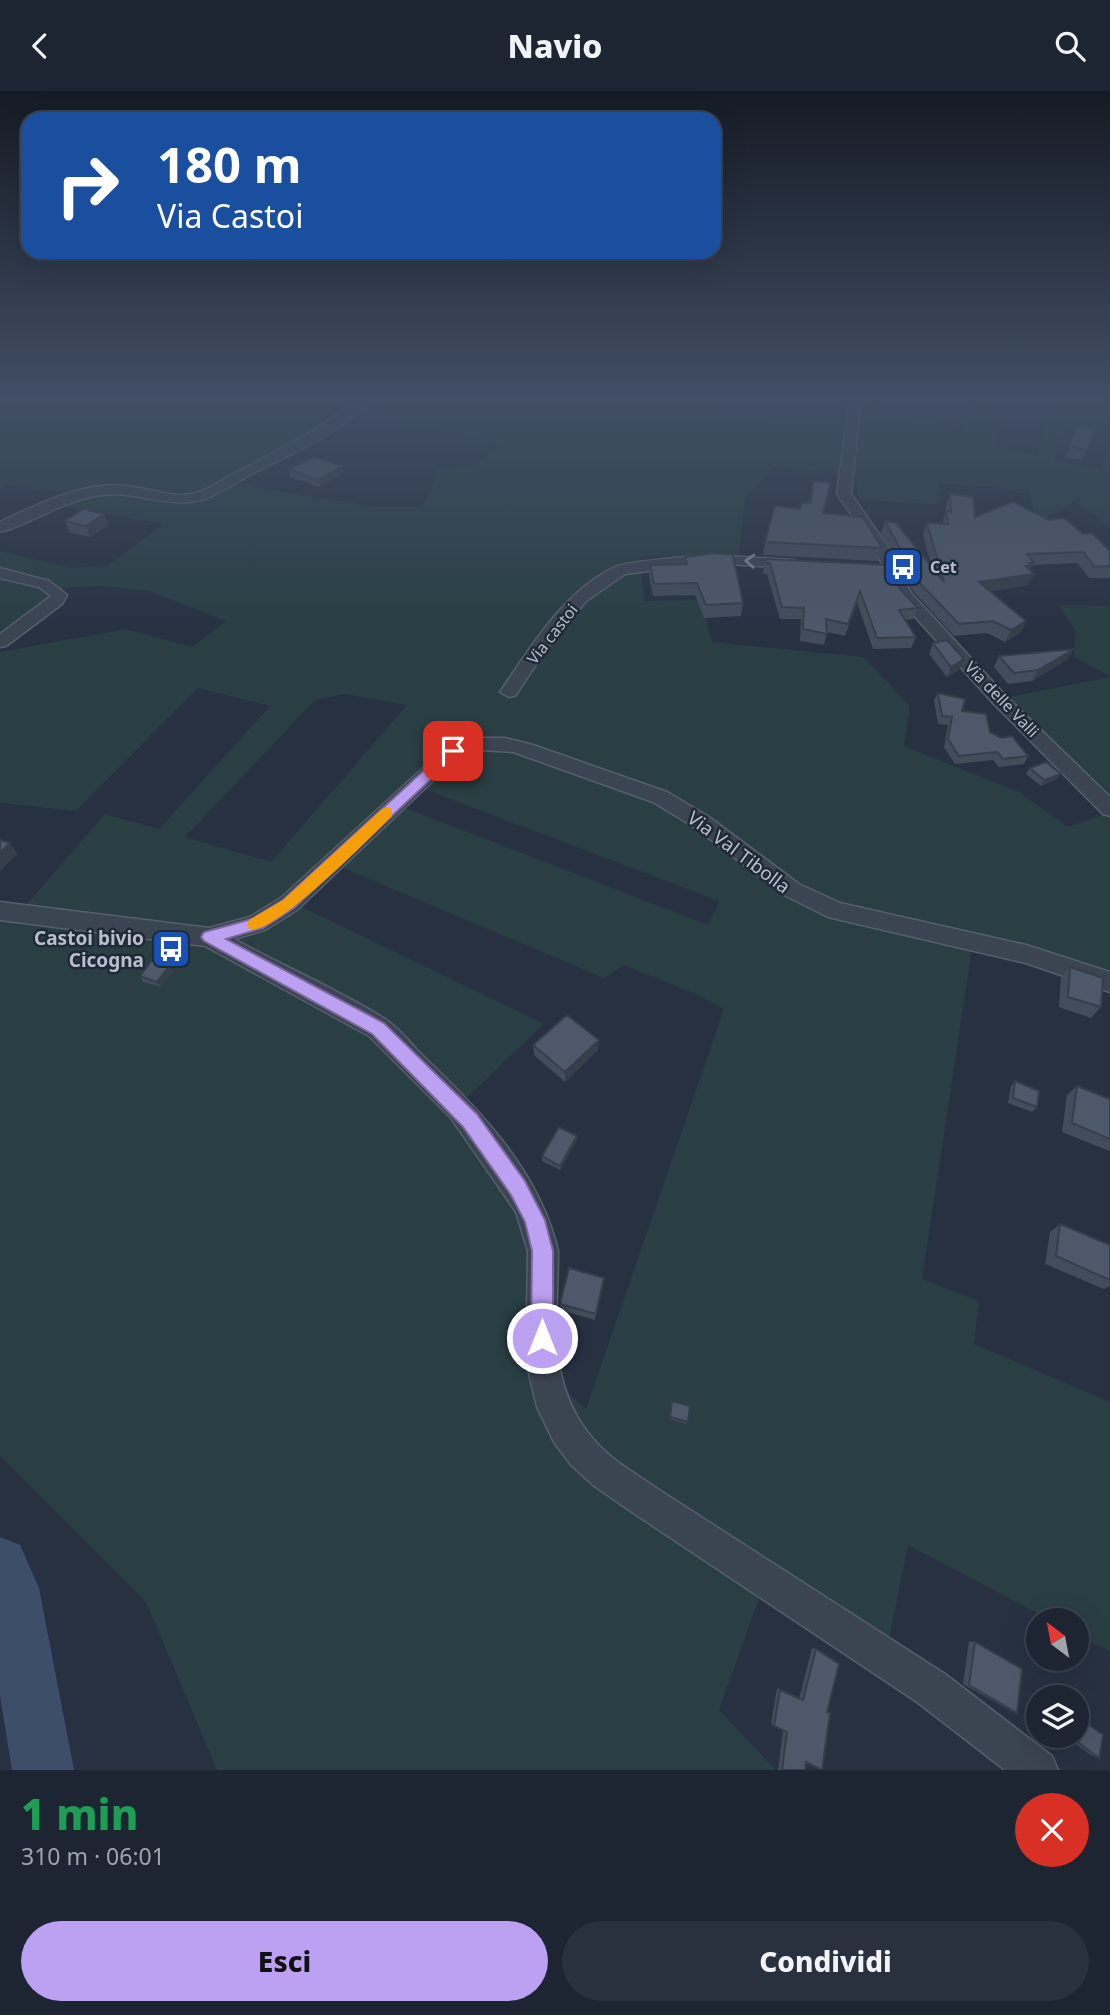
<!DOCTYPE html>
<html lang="it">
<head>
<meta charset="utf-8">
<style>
	:root { --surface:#1d2532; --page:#2a313e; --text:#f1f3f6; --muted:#a0a5ac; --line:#3b424d; --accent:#bca0f2 }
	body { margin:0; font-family:"Noto Sans",sans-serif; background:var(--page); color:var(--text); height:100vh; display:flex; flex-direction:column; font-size:26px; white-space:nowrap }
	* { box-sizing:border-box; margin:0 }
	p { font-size:23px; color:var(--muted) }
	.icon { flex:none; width:38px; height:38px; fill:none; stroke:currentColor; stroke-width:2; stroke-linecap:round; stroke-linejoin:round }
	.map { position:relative; height:1679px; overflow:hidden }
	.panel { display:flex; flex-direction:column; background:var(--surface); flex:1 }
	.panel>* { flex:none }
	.guide { position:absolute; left:21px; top:21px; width:700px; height:147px; border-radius:21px; box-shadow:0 7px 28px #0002,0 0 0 2px var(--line); background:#1a4fa0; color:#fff; overflow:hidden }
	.needle { width:46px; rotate:328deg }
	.tools { position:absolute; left:1026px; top:1517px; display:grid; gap:14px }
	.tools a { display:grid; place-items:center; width:63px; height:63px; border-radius:50%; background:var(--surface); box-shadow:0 7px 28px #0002,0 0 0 2px var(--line); font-size:35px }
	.pin { position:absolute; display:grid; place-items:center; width:60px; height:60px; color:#fff; margin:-30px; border-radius:14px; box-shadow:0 4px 10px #0006 }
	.me { position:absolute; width:77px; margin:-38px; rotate:0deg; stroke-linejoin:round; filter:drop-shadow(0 0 5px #0008) }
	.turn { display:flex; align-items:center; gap:24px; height:147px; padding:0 21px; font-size:32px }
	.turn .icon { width:91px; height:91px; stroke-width:2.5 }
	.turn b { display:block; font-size:49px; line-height:60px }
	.round { display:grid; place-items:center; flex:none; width:74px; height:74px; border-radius:37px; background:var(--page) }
	.summary { display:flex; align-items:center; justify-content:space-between; height:119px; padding:0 21px }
	h1 { font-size:42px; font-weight:800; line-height:52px; color:#1e9e55 }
	.primary-button { display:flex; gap:14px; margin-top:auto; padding:14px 21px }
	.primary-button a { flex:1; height:80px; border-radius:42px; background:var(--accent); color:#111; font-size:28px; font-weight:800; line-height:80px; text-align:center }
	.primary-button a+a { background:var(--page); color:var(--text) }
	header { display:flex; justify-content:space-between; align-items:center; height:91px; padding:0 21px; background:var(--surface); font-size:32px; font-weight:800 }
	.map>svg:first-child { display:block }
</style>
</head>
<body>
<header><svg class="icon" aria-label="back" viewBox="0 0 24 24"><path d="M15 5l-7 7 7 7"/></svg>Navio<svg class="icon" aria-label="search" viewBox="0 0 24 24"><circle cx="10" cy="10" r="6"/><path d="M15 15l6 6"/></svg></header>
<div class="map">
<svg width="1110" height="1679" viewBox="0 0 1110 1679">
	<rect width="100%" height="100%" fill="#273142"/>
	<path fill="#293f43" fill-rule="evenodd" d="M 0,306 L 796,306 L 794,313 L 732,309 L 731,322 L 858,331 L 862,307 L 960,342 L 967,330 L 971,306 L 997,306 L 998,355 L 1037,365 L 1042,343 L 1042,306 L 1110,306 L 1110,346 L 1064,338 L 1054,369 L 1101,378 L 1110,347 L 1110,437 L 1075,411 L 1037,431 L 1029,399 L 939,392 L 939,414 L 858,408 L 856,385 L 773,376 L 745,407 L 739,464 L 640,466 L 644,510 L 702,509 L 712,551 L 864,566 L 910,615 L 904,655 L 1019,701 L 1068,736 L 1110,721 L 1110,888 L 972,858 L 922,1188 L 979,1210 L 974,1253 L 1110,1311 L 1110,1560 L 1076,1543 L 1076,1530 L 1051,1529 L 908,1454 L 882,1584 L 761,1502 L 719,1619 L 776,1679 L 217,1679 L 146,1511 L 0,1365 L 0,827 L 14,828 L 105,723 L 159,738 L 270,615 L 198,597 L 76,720 L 0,712 L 0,561 L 126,538 L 192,556 L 226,530 L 150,500 L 100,495 L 64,497 L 35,527 L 0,551 L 0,460 L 71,477 L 108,475 L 163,433 L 59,415 L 75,404 L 6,393 L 0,397 ZM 358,321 L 499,353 L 500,353 L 478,373 L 439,378 L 422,416 L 378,416 L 253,396 L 236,389 ZM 344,603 L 407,614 L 271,771 L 185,746 L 315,609 ZM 424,698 L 719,810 L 719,811 L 708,834 L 403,716 ZM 343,777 L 604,887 L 624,874 L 694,902 L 724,918 L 586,1318 L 525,1264 L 536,1221 L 522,1123 L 453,1020 L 544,933 L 302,816 L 328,788 Z
		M 1058,514 L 1110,515 L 1110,585 L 1074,566 L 1075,539 Z
		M 1110,586 L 1110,718 L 999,608 Z"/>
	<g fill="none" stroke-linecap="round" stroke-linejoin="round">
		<path fill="#3d4e6a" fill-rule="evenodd" d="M 0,1446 L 20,1454 L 39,1497 L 74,1679 L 12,1679 L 0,1605 Z"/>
		<g stroke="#565f6c" stroke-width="3">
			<path id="minor" d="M 362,306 L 375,306 C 342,342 290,363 248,385 C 230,395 211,409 190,411 C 157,414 128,398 95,405 C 59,412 31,433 0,441 L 0,431 C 38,413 84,390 127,395 C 149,397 174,408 196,402 C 210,398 225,387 239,380 C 282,357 324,336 362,306 Z
				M 850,306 L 861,306 L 851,403 L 888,456 L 911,502 L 1005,604 L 1110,706 L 1110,725 L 1103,723 L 993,612 L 898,507 L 874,456 L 837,403 Z
				M 711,464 L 794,469 L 801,473 L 794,477 L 711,472 L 625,483 L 586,510 L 547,557 L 515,605 L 509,606 L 500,601 C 531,556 564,500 615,476 C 631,469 690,466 711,464 Z
				M 0,477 L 49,490 L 67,504 L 62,513 L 6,555 L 0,556 L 0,543 L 51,505 L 39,496 L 0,487 Z
				M 480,647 L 505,647 L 533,654 L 667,701 L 709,726 L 799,793 L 840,812 L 1026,854 L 1110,881 L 1110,901 L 1026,872 L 828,826 L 784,804 L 694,736 L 653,711 L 513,661 L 480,659 L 460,664 L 297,819 L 265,839 L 234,848 C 283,875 337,898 385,928 C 399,937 411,953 423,965 C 480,1019 540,1081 558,1160 C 558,1229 545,1293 594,1349 C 610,1368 633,1381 653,1395 L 945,1583 L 1052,1665 L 1058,1679 L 1005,1679 L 917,1611 L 629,1419 L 593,1394 L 571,1374 L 554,1351 L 537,1316 L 526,1270 L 528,1160 L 516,1121 L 451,1027 L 369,945 L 205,855 L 0,829 L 0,811 L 209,837 L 250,826 L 281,807 L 446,656 Z"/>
		</g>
		<use href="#minor" fill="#3b4451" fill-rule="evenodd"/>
	</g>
	<path fill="#424c5b" d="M 1078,334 L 1087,359 L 1082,369 L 1065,366 Z
		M 342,375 L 343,382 L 319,396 L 290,386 L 289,378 Z
		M 813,390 L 823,422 L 882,457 L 878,470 L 763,464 L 765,451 L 800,418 L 809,412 Z
		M 950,403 L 975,426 L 1013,411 L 1110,475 L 1110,487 L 1089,487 L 1077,472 L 1032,474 L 1030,479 L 1034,483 L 1028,494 L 990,500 L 1026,530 L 1021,541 L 1005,551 L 987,542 L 954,545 L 913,500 L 881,442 L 885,430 L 932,477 L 923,443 L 927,432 L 942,433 L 946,420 L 946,414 Z
		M 65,430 L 109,434 L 91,446 L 70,442 Z
		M 685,466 L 743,512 L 741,525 L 704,527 L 695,504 L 653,505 L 649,486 L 650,474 L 684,473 Z
		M 765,468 L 900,498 L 918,517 L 913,528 L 905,529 L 916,546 L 911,557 L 873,558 L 857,511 L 845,545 L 827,541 L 824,554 L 800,550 L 801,528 L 780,528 L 767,483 L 763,483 Z
		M 933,552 L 959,579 L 947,586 L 929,563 Z
		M 999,565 L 1068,568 L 1032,590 L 1008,593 L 994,576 Z
		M 938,602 L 990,641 L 1028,665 L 1024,673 L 999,676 L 993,669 L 955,673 L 944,656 L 948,634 L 938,633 L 934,609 Z
		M 1030,677 L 1057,688 L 1041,695 L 1026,683 Z
		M 1070,876 L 1101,916 L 1091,927 L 1059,916 L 1061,887 Z
		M 173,880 L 161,896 L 143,891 L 140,885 Z
		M 599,949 L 598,959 L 565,991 L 534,964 L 533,954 Z
		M 1015,990 L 1037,1016 L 1032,1021 L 1008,1012 L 1011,995 Z
		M 1077,995 L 1110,1008 L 1110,1059 L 1109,1060 L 1062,1041 L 1067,1004 Z
		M 577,1049 L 560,1079 L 542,1070 L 542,1065 Z
		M 1060,1133 L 1110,1154 L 1110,1195 L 1104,1198 L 1045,1173 L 1050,1141 Z
		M 604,1187 L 595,1229 L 560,1219 L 560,1213 Z
		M 672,1310 L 688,1331 L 686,1333 L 669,1328 L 671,1313 Z
		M 969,1550 L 975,1551 L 1017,1622 L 1011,1620 L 963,1593 Z
		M 812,1557 L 816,1558 L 805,1679 L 778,1679 L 783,1640 L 771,1633 L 777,1597 L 799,1608 Z
		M 1076,1628 L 1082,1629 L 1099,1667 L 1091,1664 L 1071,1650 L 1072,1645 L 1076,1645 Z"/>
	<path fill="#363e4a" d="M 342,375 L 343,382 L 319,396 L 317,389 Z
		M 104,423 L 109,434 L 91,446 L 86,435 Z
		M 1034,483 L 1028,494 L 974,502 L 979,491 Z
		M 1026,530 L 1021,541 L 1005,551 L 1011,539 Z
		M 1074,558 L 1068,568 L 1032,590 L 1038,579 Z
		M 964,568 L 959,579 L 947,586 L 951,576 Z
		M 1061,683 L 1057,688 L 1041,695 L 1044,689 Z
		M 10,752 L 18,763 L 0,780 L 0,762 Z
		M 169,875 L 173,880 L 161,896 L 157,891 Z
		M 599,949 L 598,959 L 565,991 L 565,981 Z
		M 577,1045 L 577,1049 L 560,1079 L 560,1075 Z"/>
	<path fill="#4d586a" stroke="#363e4a" stroke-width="2" d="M 1078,334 L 1095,337 L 1087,359 L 1069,355 Z
		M 314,366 L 342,375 L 317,389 L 289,378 Z
		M 813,390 L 830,392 L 823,422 L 863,426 L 882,457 L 765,451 L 775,415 L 800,418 L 802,412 L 811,412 Z
		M 950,403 L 973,406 L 975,426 L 1013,411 L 1049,429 L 1064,427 L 1083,443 L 1092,442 L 1110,460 L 1110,475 L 1095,476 L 1083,461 L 1027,463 L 1034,472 L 1029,472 L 1032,475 L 1026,475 L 1034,483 L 979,491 L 1026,530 L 1011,539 L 993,530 L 959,533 L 917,489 L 885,430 L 896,432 L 944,491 L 927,432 L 948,433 L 946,420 L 951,421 Z
		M 83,418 L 104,423 L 86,435 L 65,430 Z
		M 713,462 L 733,464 L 743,512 L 706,514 L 697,492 L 654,493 L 650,474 L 687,473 L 685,466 Z
		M 765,468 L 889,474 L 900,498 L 918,517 L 899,519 L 916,546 L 877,547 L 860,500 L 848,533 L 826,528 L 827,543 L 803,538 L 804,517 L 782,516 L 770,472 L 766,472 Z
		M 947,549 L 964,568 L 951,576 L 933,552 Z
		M 1074,558 L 1038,579 L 1014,582 L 999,565 Z
		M 938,602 L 965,608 L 962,620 L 986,623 L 990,641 L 1001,647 L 1012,645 L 1028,665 L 1003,668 L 997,661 L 959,665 L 948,648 L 952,626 L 942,625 Z
		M 1046,671 L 1061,683 L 1044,689 L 1030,677 Z
		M 0,749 L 10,752 L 0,762 Z
		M 152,869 L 169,875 L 157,891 L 140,885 Z
		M 1070,876 L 1103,887 L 1101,916 L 1068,906 Z
		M 567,924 L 599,949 L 565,981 L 533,954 Z
		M 1015,990 L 1039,1000 L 1037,1016 L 1013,1007 Z
		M 1077,995 L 1110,1008 L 1110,1048 L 1072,1032 Z
		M 559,1036 L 577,1045 L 560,1075 L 542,1065 Z
		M 1060,1133 L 1110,1154 L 1110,1189 L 1056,1165 Z
		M 569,1177 L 604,1187 L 596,1223 L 560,1213 Z
		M 672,1310 L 690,1315 L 688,1331 L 670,1326 Z
		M 975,1551 L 1022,1578 L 1017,1622 L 969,1594 Z
		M 816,1558 L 839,1573 L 827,1621 L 830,1622 L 822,1679 L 806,1671 L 805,1679 L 782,1679 L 787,1641 L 774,1635 L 780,1599 L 803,1609 Z
		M 1082,1629 L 1103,1644 L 1099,1667 L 1079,1652 Z"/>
	<defs><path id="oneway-chevron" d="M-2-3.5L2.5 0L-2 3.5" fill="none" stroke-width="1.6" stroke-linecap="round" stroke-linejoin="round" transform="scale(1.75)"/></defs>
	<use stroke="#808894" href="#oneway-chevron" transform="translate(750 470) rotate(-177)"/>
	<linearGradient id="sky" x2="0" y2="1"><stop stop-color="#151b24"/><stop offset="0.57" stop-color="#414e65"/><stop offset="1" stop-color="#414e65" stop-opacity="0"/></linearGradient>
	<rect width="1110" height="541" fill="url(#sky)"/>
	<path fill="#bca0f2" stroke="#7a689d" stroke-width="2" d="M 453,656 L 458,657 L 458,663 L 294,817 L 263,837 L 226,848 L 384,932 L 477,1023 L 525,1090 L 545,1129 L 553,1160 L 553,1247 L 550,1254 L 542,1258 L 534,1254 L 531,1247 L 532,1160 L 525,1131 L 511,1104 L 463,1036 L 372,943 L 204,850 L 201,846 L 204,841 L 252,828 L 283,809 L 448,657 Z"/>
	<path fill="#f59e0b" d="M 387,716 L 392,718 L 392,725 C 371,745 274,846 249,838 L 247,833 L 249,829 L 283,809 L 382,718 Z"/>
	<defs>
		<g id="bus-square" transform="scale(2.0125)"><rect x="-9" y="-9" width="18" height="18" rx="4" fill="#1a4fb4" stroke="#202937"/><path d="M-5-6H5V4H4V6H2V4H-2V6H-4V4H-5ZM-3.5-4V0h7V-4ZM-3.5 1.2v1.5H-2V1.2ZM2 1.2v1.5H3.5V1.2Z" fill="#fff"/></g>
	</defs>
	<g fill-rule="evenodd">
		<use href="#bus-square" x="903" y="476"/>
		<use href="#bus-square" x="171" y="858"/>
	</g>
	<g text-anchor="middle" stroke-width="5" stroke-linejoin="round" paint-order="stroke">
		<g font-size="16" font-weight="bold" fill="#b8bfcb" stroke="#202937" text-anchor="start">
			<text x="930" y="482">Cet</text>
		</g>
		<g font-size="16" fill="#b8bfcb" stroke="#202937">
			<text transform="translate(552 543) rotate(-52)" y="6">Via castoi</text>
			<text transform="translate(1002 608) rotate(46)" y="6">Via delle Valli</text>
		</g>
		<g font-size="19" fill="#b8bfcb" stroke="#202937">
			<text transform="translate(739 761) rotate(37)" y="7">Via Val Tibolla</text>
		</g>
		<g font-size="19" font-weight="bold" fill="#b8bfcb" stroke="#202937" text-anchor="end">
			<text x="144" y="854">Castoi bivio<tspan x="144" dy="22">Cicogna</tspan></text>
		</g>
	</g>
</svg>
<div class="tools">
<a><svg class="needle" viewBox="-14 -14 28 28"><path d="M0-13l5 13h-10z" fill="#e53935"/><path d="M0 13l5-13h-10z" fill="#a0a5ac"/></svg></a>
<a><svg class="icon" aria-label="layers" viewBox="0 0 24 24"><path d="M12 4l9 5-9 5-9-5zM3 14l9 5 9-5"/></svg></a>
</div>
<div class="pin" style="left:453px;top:660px;background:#d93025"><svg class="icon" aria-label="arrive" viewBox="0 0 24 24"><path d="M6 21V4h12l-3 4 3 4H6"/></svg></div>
<svg class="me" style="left:542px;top:1247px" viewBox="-20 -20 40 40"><circle r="17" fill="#bca0f2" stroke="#fff" stroke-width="3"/><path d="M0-11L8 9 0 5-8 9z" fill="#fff"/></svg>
<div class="guide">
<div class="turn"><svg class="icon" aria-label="right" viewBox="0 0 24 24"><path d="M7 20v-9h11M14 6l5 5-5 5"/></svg><div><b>180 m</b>Via Castoi</div></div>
</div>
</div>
<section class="panel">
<div class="summary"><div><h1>1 min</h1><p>310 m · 06:01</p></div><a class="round" style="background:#d93025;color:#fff"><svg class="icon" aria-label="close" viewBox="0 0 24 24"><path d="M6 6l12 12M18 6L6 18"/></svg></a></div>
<div class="primary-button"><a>Esci</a><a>Condividi</a></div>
</section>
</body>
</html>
